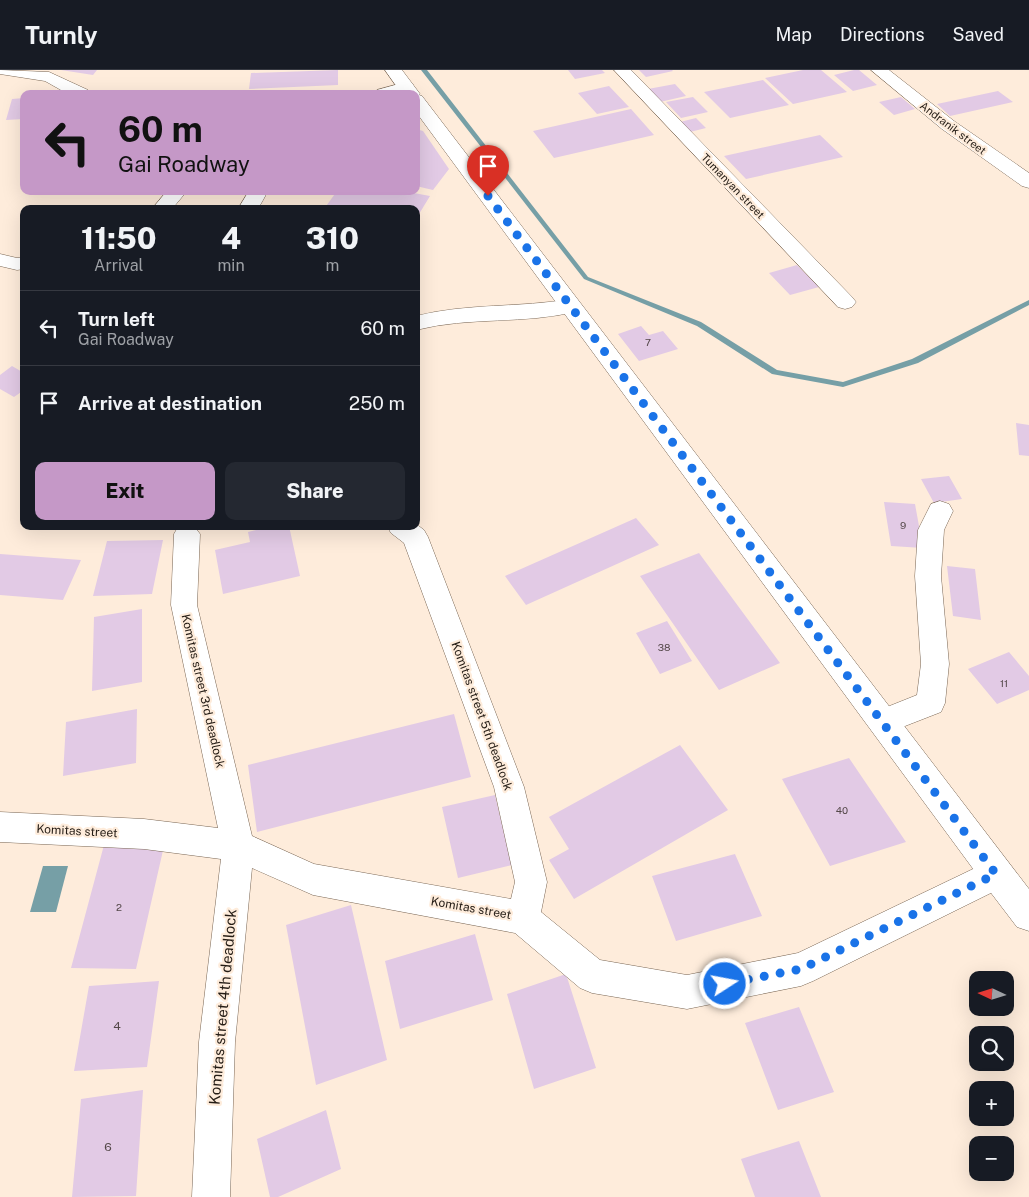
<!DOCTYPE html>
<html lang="en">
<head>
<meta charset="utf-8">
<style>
	:root { --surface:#171b24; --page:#242831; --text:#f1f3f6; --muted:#9ea1a6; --line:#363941; --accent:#c598c7 }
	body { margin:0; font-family:"Public Sans",sans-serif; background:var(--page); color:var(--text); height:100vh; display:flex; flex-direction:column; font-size:19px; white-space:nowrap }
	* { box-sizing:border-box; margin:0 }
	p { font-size:16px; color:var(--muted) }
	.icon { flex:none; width:28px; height:28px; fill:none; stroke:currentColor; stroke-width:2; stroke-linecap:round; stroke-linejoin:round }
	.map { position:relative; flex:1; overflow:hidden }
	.side { position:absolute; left:20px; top:135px; width:400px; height:325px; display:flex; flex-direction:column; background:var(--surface); border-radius:10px; box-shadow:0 5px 20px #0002 }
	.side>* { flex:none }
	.guide { position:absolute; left:20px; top:20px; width:400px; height:105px; border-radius:10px; box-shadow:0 5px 20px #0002; background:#c598c7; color:#111; overflow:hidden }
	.needle { width:32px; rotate:274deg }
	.fabs { position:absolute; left:969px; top:901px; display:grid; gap:10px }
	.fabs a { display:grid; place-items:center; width:45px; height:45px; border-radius:10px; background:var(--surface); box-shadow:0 5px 20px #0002; font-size:25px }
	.pin { position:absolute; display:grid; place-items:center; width:42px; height:42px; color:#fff; margin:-51px -21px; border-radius:50% 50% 50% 0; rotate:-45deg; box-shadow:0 0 5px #0007 }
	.pin .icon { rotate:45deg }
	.me { position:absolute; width:55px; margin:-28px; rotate:79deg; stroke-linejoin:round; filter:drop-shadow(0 0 4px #0008) }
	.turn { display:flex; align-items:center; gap:18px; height:105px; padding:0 15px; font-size:22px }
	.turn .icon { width:65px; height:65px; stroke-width:2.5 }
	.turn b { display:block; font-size:35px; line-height:42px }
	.eta { display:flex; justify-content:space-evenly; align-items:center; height:85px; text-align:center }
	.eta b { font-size:30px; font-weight:800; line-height:35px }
	.primary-button { display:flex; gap:10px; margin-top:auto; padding:10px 15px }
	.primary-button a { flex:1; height:58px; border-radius:10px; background:var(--accent); color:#111; font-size:20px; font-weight:800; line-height:58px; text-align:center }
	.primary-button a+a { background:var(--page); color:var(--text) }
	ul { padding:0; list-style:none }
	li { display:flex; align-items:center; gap:15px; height:75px; padding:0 15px; border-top:1px solid var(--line) }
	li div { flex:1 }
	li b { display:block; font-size:19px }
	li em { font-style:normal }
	header { display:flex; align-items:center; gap:30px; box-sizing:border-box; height:70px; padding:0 25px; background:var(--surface); border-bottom:1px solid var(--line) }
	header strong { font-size:24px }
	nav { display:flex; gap:28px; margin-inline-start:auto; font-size:18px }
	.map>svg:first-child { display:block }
</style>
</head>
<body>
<header>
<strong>Turnly</strong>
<nav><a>Map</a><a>Directions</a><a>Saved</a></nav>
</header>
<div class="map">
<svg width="1029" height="1127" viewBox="0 0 1029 1127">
	<rect width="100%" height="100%" fill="#feecdb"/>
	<path fill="#769fa6" d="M 43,796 L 68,796 L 56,842 L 30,842 Z"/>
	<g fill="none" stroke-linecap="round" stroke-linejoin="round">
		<path fill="#769fa6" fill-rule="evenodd" d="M 421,0 L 427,0 L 588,207 L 701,252 L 777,300 L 843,312 L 912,289 L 1029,230 L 1029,235 L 918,293 L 843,317 L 772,304 L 697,256 L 584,209 Z"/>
	</g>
	<path fill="#e2cae5" d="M 61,0 L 97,0 L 93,5 Z
		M 338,0 L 338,15 L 249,19 L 251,3 Z
		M 568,0 L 602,0 L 605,3 L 575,9 Z
		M 639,0 L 672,0 L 673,1 L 646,7 Z
		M 803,0 L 821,0 L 847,22 L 793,34 L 765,8 Z
		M 854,0 L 859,0 L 877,15 L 853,21 L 834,5 Z
		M 763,10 L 789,35 L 730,48 L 704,22 Z
		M 675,14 L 686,26 L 660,32 L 648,19 Z
		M 609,16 L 629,37 L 597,44 L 578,23 Z
		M 998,21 L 1013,32 L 950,46 L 937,34 Z
		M 693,27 L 708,42 L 681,48 L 666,32 Z
		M 901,27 L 915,39 L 894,45 L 879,32 Z
		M 24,28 L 24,49 L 6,50 L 12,29 Z
		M 631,39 L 654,65 L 554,88 L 533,61 Z
		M 696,48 L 706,58 L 690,62 L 680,52 Z
		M 416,59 L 423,61 L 449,99 L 433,120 L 416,116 Z
		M 820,65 L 843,87 L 746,109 L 724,86 Z
		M 337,121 L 403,121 L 430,126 L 416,149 L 416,139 L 324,139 Z
		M 797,195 L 819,217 L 790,225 L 769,203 Z
		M 641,256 L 649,265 L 663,261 L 678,279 L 639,291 L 618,264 Z
		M 12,296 L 24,303 L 24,320 L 14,327 L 0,319 L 0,305 Z
		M 1016,353 L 1029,355 L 1029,386 L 1019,385 Z
		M 949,406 L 962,429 L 934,433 L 921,409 Z
		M 884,432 L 915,434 L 923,478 L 891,476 Z
		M 636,448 L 659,475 L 526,535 L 505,506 Z
		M 273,456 L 289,456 L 300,506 L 223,524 L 215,480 L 250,472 L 248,462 Z
		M 163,470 L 152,524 L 93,526 L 107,471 Z
		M 699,483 L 780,593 L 719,620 L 640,506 Z
		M 0,484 L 81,490 L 63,530 L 0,525 Z
		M 947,496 L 975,499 L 981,550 L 953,546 Z
		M 142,539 L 142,612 L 92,621 L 94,547 Z
		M 667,551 L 692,591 L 660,604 L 636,563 Z
		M 1009,582 L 1029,606 L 1029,620 L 997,634 L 968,599 Z
		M 137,639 L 136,693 L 63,706 L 66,652 Z
		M 454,644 L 471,707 L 257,762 L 248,695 Z
		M 680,675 L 728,740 L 574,829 L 549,790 L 569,779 L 549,747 Z
		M 849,688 L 906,772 L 830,796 L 782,709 Z
		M 495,725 L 512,795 L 458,808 L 442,737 Z
		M 104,775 L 164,776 L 136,899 L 71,898 Z
		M 735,784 L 762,846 L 676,871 L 652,806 Z
		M 351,835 L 387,990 L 316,1015 L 286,855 Z
		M 475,864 L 493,930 L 400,959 L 385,891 Z
		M 566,904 L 596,998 L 534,1019 L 507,924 Z
		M 159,911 L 147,997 L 74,1001 L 89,916 Z
		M 799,937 L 834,1022 L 778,1040 L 745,953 Z
		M 143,1020 L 136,1126 L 72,1127 L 81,1029 Z
		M 326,1040 L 341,1099 L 278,1127 L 270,1127 L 257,1069 Z
		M 799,1071 L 821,1127 L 755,1127 L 741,1089 Z"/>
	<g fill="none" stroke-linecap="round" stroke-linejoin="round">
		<g stroke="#7a6755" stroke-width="1">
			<path id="minor" d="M 0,0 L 49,2 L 88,20 L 90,24 L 68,24 L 45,11 L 0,4 Z
				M 614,0 L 631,0 L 852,227 L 856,232 L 852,237 L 845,239 L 838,237 Z
				M 871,0 L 889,0 L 954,51 L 1029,103 L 1029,118 L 1022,116 L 942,59 Z
				M 406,12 L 412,13 L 414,17 C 407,28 386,24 375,24 L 377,20 Z
				M 167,121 L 187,121 L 172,139 L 152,139 Z
				M 249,121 L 268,121 L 258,139 L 238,139 Z
				M 0,184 L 17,188 L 24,187 L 24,199 L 17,200 L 0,196 Z
				M 571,229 L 578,231 L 582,236 L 578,241 C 525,255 470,246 416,260 L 416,246 C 467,233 520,238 571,229 Z
				M 940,431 L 949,434 L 953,441 L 944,460 L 941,506 L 949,594 L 945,633 L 941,642 L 882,665 L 872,661 L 867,652 L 872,643 L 917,625 L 921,594 L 915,506 L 918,460 L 931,434 Z
				M 416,454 L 424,460 L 428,467 L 524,717 L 547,812 L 541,842 L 600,890 L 687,905 L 798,883 L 996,788 L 1007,793 L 1012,804 L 1007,815 L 813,911 L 801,916 L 687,939 L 592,923 L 580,918 L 515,863 L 313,825 L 252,798 L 235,972 L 230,1127 L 192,1127 L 199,972 L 221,789 L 144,779 L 0,772 L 0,742 L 144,749 L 218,758 L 171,535 L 174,464 L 178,457 L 194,456 L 200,464 L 197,535 L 252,766 L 314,794 L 511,829 L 515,812 L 494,717 L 404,473 L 391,463 L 387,456 L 416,456 Z"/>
		</g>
		<g stroke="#7a6755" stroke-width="1">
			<path id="major" d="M 385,0 L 402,0 L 420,24 L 419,25 L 422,26 L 1029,819 L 1029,861 L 1017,857 L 985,815 L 416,42 L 416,24 L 402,24 Z"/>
		</g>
		<use href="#minor" fill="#fff" fill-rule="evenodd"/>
		<use href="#major" fill="#fff" fill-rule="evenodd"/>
	</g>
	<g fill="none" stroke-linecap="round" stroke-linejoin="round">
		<path stroke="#1a73e8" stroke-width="9" stroke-dasharray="0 16.2" d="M 488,126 L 996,804 L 801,899 L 725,914"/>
	</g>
	<g text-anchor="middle" stroke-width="4.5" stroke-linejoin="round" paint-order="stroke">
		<g font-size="10" fill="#544849">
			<text x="648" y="276">7</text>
			<text x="903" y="459">9</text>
			<text x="664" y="581">38</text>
			<text x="1004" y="617">11</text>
			<text x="842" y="744">40</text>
			<text x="119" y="841">2</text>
		</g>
		<g font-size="11" fill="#241c15" stroke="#feecdb">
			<text transform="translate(953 58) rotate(37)" y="4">Andranik street</text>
			<text transform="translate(733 116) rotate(46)" y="4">Tumanyan street</text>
		</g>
		<g font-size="12" fill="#241c15" stroke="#feecdb">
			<text transform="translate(203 621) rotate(77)" y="4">Komitas street 3rd deadlock</text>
			<text transform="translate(482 646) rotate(70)" y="4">Komitas street 5th deadlock</text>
			<text transform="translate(77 761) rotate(3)" y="4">Komitas street</text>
			<text transform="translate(471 838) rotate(10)" y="4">Komitas street</text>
		</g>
		<g font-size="12" fill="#544849">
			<text x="117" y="960">4</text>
			<text x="108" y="1081">6</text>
		</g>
		<g font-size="15" fill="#241c15" stroke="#feecdb">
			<text transform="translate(223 937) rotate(-85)" y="5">Komitas street 4th deadlock</text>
		</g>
	</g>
</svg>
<div class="fabs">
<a><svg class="needle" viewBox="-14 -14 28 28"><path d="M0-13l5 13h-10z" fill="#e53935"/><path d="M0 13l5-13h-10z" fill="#9ea1a6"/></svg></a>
<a><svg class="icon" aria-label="search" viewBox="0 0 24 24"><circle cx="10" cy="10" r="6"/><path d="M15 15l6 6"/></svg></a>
<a>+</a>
<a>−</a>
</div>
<div class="pin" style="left:488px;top:126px;background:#d93025"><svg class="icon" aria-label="arrive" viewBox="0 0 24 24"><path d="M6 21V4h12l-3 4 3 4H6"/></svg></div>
<svg class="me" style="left:725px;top:914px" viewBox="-20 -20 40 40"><circle r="17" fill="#1a73e8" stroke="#fff" stroke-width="3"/><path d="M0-11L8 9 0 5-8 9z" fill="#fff"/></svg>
<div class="guide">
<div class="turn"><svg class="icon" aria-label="left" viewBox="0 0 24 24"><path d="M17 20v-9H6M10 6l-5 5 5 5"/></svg><div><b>60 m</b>Gai Roadway</div></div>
</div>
<section class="side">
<div class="eta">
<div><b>11:50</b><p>Arrival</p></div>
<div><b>4</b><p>min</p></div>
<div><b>310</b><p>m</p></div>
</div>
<ul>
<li><svg class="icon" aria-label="left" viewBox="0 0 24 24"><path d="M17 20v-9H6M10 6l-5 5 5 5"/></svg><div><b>Turn left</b><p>Gai Roadway</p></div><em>60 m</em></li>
<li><svg class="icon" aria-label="arrive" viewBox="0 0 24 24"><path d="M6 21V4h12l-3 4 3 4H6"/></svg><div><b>Arrive at destination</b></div><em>250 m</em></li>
</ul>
<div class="primary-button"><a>Exit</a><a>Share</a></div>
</section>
</div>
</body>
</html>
